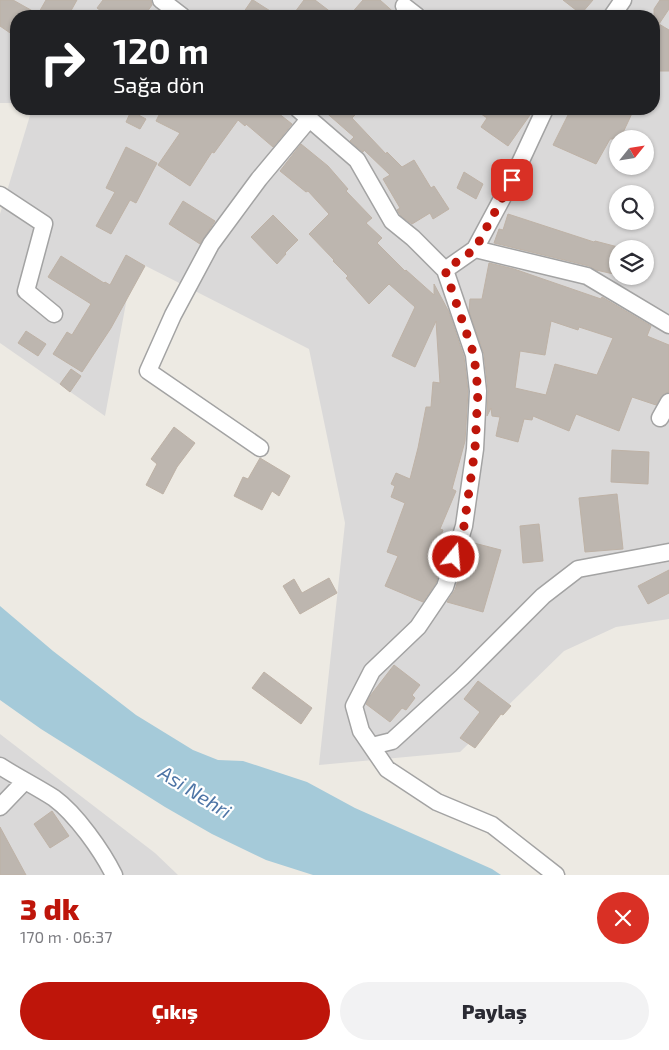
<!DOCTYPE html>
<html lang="tr">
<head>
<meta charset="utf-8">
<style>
	:root { --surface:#fff; --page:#f2f2f3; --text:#2b2b33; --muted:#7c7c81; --accent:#be150a }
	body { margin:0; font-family:"Exo 2",sans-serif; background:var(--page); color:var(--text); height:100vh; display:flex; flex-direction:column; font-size:19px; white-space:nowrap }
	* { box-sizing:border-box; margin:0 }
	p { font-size:16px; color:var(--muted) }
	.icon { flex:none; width:28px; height:28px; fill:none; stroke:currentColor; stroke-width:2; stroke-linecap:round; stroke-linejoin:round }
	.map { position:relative; height:875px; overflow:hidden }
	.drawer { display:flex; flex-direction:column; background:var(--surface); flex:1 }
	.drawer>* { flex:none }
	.banner { position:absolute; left:10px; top:10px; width:650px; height:105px; border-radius:20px; box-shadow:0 1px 4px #0004; background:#202124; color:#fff; overflow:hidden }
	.needle { width:32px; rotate:60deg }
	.controls { position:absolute; left:609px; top:130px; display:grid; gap:10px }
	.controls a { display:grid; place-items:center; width:45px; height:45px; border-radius:50%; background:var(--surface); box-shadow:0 1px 4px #0004; font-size:25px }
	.pin { position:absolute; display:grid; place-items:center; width:42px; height:42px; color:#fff; margin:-21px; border-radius:10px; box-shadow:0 2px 8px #0006 }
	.me { position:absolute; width:55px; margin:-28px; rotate:17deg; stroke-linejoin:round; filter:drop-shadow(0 0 4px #0008) }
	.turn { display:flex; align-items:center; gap:18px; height:105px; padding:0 20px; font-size:22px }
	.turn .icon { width:65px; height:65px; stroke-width:2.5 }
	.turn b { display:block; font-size:35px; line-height:42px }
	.round { display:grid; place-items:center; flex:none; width:52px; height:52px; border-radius:26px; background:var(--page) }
	.head { display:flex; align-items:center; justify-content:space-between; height:85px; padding:0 20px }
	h1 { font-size:30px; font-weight:800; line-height:38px; color:var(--accent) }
	.button { display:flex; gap:10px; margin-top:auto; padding:10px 20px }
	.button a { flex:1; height:58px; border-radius:30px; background:var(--accent); color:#fff; font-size:20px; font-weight:800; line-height:58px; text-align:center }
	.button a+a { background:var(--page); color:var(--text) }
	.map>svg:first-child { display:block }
</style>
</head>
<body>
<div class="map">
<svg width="669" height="875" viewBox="0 0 669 875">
	<rect width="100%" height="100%" fill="#edeae3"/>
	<path fill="#dad9d9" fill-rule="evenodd" d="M 0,0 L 669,0 L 669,619 L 616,627 L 564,651 L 460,752 L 319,765 L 345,523 L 309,349 L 134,260 L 105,416 L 0,343 L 0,214 L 32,109 L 654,109 L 654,16 L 16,16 L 16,103 L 0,103 ZM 618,139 L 645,139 L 645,166 L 618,166 ZM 618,194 L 645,194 L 645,221 L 618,221 ZM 618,249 L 645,249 L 645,276 L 618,276 Z
		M 0,734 L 155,853 L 178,875 L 0,875 Z"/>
	<path fill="#a5cad9" d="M 0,606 L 53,651 L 136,715 L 193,750 L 218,760 L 243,761 L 307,782 L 355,808 L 492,869 L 501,875 L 313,875 L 266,860 L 212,834 L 165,807 L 41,729 L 0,700 Z"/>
	<path fill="#bdb6af" stroke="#beb2a6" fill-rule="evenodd" d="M 0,0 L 13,0 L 38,14 L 46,0 L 77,0 L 68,16 L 16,16 L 16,37 L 0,26 Z
		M 103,0 L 151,0 L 152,5 L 144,16 L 108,16 L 97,8 Z
		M 252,0 L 253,0 L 278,16 L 241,16 Z
		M 304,0 L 315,0 L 336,16 L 292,16 Z
		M 363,0 L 380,0 L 398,16 L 349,16 Z
		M 563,0 L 593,0 L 581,14 Z
		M 660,0 L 669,0 L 669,9 L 659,24 L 669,30 L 669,71 L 658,71 L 657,67 L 654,66 L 654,9 Z
		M 162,109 L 273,109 L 292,124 L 273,147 L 246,124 L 245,126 L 238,120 L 214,153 L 212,152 L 190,186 L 158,165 L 180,133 L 156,121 Z
		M 322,109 L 361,109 L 352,118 L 386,154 L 387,152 L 402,167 L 414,160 L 431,188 L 434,186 L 449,209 L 433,219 L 430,213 L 412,224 L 401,216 L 397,210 L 400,208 L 383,179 L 390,175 L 364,150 L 363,152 L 350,141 L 354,137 Z
		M 474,109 L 522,109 L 530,115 L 508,146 L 481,127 L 487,118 Z
		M 571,109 L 634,109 L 620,139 L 610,139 L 596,164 L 553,145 Z
		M 131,111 L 146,119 L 140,129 L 126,122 Z
		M 301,144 L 328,166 L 348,189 L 346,191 L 372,218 L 366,223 L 382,238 L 377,243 L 405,271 L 406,270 L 434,295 L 434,284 L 449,312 L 464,357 L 468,391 L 465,441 L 452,489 L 456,491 L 440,529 L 443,530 L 436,550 L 445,553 L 436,583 L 423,602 L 385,586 L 398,556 L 387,552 L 405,503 L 391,497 L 395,486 L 391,484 L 396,473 L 410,479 L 418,448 L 426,407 L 431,407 L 433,382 L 440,383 L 436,321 L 415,367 L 392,356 L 415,307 L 389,284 L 369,304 L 346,278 L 348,276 L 333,261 L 334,260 L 309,234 L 329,214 L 308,191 L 306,192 L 280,171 Z
		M 126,147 L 157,163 L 136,203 L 130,200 L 111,234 L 96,226 L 115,192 L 106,188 Z
		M 464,172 L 483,184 L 476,199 L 457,188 Z
		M 183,201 L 215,221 L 200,244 L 169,224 Z
		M 508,214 L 594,242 L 595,241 L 618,247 L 618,275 L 596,270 L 589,266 L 494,243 L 499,229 L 503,230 Z
		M 273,215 L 298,240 L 285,253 L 286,254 L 277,264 L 251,237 Z
		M 126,255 L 145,266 L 111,328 L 82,372 L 53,354 L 67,332 L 72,335 L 91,304 L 48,277 L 61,256 L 104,283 L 105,282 L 110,285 Z
		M 489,263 L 514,269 L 601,299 L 602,297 L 651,326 L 647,336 L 669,345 L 669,392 L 664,394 L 656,405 L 632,397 L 619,431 L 576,414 L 569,431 L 533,416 L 532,420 L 524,419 L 518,442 L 496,436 L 500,417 L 492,416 L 491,408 L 487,416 L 488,390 L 484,354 L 469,311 L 470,299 L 482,299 ZM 551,321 L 578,330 L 579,327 L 613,338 L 597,375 L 555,364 L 546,395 L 515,388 L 520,351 L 545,355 Z
		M 26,331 L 46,344 L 38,356 L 18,343 Z
		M 71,369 L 81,376 L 70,392 L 60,384 Z
		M 174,427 L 195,443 L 177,467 L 163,494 L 146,485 L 157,464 L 151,459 Z
		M 612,450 L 649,452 L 648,484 L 611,482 Z
		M 260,458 L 290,476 L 279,496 L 272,491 L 262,510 L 234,496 L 243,477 L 248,479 Z
		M 617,494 L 623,549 L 585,552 L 579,498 Z
		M 539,524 L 543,561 L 523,563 L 520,526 Z
		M 470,542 L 501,550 L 483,612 L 447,602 L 455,590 Z
		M 669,570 L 669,593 L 648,604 L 638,586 Z
		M 329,578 L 337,593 L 300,614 L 283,586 L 294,579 L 302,593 Z
		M 394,665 L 420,685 L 412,695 L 415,698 L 406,710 L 402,708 L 390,722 L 366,704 L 370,696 Z
		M 264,672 L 312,708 L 301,724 L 252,688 Z
		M 478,681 L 511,706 L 503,715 L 501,714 L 475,748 L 460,738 L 480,712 L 464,699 Z
		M 52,811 L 69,836 L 50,848 L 34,824 Z
		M 0,827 L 26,875 L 0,875 Z"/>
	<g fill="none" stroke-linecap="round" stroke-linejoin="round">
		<g stroke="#a3a3a3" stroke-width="19">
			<path id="minor" d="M 161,0 L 182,16
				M 404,6 L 417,16
				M 612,16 L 623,0
				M 298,109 L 357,160 L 392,221 L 413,238 L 445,270 L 474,355 L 478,391 L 475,449 L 464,526 L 445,587 L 418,627 L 372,671 L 354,706 L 361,731 L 387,769 L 437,802 L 492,825 L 556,875
				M 0,195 L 44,224 L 26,291 L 54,314
				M 475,249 L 587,276 L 669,325
				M 445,270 L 475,249 L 512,180 L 545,109
				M 660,418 L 669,402
				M 260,448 L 148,371 L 173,315 L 211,244 L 259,179 L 310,118
				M 372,746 L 392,741 L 462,677 L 543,596 L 578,569 L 669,552
				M 0,766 C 17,777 37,787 54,798 C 76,814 102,851 114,875
				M 0,807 L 24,782"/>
		</g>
		<use href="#minor" stroke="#fff" stroke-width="16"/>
	</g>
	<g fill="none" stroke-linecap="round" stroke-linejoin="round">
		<path stroke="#be150a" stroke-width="9" stroke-dasharray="0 16.2" d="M 454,557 L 464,526 L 475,449 L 478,391 L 474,355 L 445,270 L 475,249 L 512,180"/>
	</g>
	<g text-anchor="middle" stroke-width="4.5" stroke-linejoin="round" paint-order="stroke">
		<g font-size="20" font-style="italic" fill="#4e75a6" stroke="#fff">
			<text transform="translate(195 792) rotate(32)" y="7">Asi Nehri</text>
		</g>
	</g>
</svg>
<div class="controls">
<a><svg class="needle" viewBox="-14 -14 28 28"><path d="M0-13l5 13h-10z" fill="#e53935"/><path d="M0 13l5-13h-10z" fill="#7c7c81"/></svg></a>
<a><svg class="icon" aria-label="search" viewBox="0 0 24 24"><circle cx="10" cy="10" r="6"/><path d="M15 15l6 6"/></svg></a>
<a><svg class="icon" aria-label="layers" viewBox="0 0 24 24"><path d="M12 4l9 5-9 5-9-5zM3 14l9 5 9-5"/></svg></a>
</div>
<div class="pin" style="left:512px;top:180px;background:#d93025"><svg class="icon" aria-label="arrive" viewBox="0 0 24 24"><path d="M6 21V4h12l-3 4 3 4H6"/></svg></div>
<svg class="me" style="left:454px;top:557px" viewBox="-20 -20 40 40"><circle r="17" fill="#be150a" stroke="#fff" stroke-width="3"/><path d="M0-11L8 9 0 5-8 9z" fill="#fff"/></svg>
<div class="banner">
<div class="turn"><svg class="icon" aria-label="right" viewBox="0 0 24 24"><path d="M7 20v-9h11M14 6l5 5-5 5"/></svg><div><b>120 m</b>Sağa dön</div></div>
</div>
</div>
<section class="drawer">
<div class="head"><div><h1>3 dk</h1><p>170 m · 06:37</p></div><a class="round" style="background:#d93025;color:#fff"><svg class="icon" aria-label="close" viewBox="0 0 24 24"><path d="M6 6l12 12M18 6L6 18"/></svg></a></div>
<div class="button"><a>Çıkış</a><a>Paylaş</a></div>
</section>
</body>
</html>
